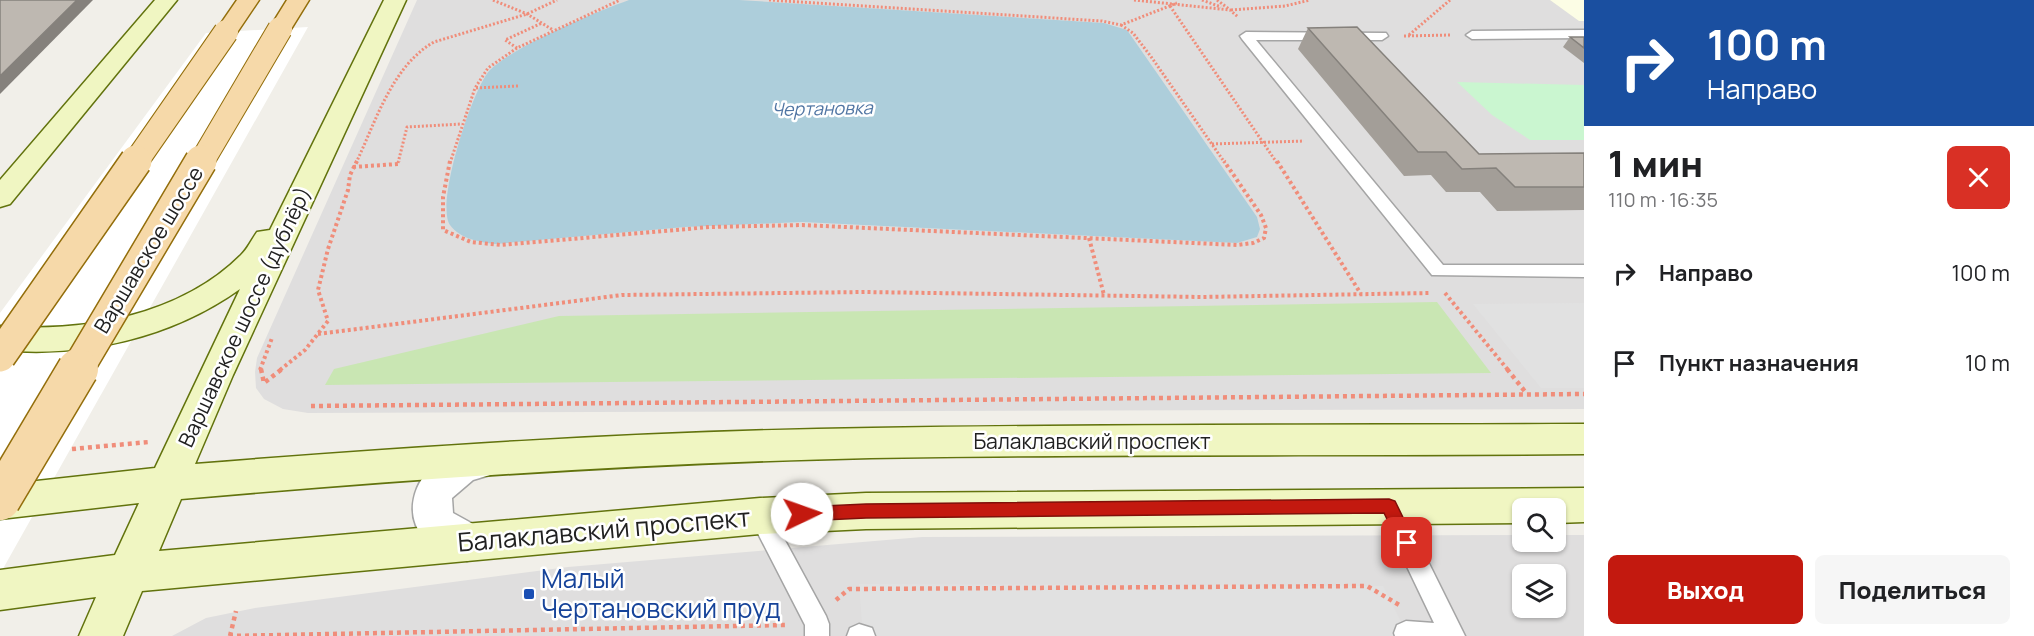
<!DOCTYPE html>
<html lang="ru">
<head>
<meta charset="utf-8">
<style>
	:root { --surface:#fff; --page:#f6f6f6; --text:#202124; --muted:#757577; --accent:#c3190f }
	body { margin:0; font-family:Manrope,sans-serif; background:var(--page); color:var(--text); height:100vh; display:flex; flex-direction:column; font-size:22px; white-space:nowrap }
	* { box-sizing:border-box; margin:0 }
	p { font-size:20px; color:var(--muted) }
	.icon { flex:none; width:33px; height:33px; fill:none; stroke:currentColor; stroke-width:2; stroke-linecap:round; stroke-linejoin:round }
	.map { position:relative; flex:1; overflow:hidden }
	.details { display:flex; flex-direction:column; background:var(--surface); width:450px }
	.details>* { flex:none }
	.hud { background:#1a4fa0; color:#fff; overflow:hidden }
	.buttons { position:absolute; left:1512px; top:498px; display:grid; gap:12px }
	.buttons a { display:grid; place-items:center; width:54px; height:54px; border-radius:9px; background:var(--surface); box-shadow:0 2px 4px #0004; font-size:30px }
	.pin { position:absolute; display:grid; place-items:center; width:51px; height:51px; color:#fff; margin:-26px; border-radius:12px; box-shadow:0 3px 9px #0006 }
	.me { position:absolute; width:66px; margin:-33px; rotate:87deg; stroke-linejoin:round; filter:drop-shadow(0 0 4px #0008) }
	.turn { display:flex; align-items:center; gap:21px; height:126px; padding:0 24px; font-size:27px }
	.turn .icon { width:78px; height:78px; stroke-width:2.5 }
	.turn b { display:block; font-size:42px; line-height:51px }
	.round { display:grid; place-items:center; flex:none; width:63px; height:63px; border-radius:9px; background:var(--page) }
	.summary { display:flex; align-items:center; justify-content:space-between; height:102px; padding:0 24px }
	h1 { font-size:36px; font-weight:800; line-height:45px }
	.primary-button { display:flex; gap:12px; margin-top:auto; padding:12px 24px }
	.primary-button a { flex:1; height:69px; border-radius:9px; background:var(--accent); color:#fff; font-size:24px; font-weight:800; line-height:69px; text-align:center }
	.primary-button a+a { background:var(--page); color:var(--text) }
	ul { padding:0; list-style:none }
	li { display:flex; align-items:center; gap:18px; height:90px; padding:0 24px }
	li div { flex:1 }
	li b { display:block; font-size:22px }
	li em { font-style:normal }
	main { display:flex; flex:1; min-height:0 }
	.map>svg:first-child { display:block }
</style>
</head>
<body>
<main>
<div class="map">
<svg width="1584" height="636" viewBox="0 0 1584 636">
	<rect width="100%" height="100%" fill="#f1efe9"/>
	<path fill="#dfdede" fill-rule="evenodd" d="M 417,0 L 1584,0 L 1584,409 L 308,413 L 283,409 L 264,399 L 256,388 L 255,372 L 257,358 Z
		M 1522,535 L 1522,542 L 1556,542 L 1556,535 L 1584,535 L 1584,636 L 172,636 L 206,618 L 255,608 L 568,567 L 922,537 ZM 1522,574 L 1556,574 L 1556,608 L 1522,608 Z"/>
	<path fill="#fcfde5" d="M 1550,0 L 1584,0 L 1584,21 L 1579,21 Z"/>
	<path fill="#c9e6b3" d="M 1437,302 L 1491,373 L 325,385 L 334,369 L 559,316 Z"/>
	<path fill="#caf6d0" d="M 1457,82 L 1584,85 L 1584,140 L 1530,140 L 1492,115 Z"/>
	<path fill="#e1e1e1" d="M 1584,303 L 1584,388 L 1541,388 L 1473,304 Z
		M 859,584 L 1383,586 L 1408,636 L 863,636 Z"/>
	<path fill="#adcedb" d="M 629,0 L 739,0 L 1104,23 L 1127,30 L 1257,217 L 1260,229 L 1257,237 L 1237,243 L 802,222 L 685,227 L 495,244 C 480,242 460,239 450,225 C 435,204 473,87 490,70 C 516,45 593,13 629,0 Z"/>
	<path fill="#fff" d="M 308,27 L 0,574 L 0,313 L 206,33 Z"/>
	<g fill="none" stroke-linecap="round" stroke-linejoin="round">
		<g stroke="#a5a5a5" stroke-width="3">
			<path id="lane" d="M 1584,30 L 1584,38 L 1472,39 L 1466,35 L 1472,31 Z
				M 1246,32 L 1386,33 L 1388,36 L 1382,40 L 1256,40 L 1443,265 L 1584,265 L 1584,277 L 1432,275 L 1242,39 L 1240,36 Z
				M 1389,497 L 1397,499 L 1465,636 L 1395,636 L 1394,633 L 1397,625 L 1406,621 L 1434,623 L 1378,506 L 1381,499 Z
				M 760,506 L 768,509 L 826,616 L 829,624 L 829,636 L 805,636 L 805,625 L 749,516 L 752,509 Z
				M 859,624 L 872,628 L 875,636 L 847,636 L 850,628 Z"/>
		</g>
		<g stroke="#a5a5a5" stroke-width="3">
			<path id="street" d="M 486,445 L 500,450 L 505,461 L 500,472 L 473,480 L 452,498 L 453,513 L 482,529 L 488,542 L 482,555 L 467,561 C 453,555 436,550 425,539 C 403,516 413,480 438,462 C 452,453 470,449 486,445 Z"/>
		</g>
		<g stroke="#62730d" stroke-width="3">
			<path id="secondary" d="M 155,0 L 177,0 L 10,204 L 0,207 L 0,180 Z
				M 384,0 L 406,0 L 233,375 L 195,464 C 420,446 646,431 872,428 C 1109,424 1347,425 1584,424 L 1584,454 C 1346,456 1109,454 871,458 C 641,463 410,479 181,499 L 159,551 L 760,498 L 866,493 L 1584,488 L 1584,522 L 1556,523 L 1556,508 L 1522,508 L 1522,523 L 866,529 L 760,534 L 142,591 L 123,636 L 79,636 L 96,597 L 0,610 L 0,570 L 115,555 L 139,503 L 0,519 L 0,485 L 155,468 L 240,289 C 171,338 84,358 0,350 L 0,326 C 82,333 180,316 241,255 C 248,248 252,239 257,232 L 270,230 Z"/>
		</g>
		<g stroke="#936e0b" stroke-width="3">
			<path id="primary" d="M 237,0 L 259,0 L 234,37 L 226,39 L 218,37 L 215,32 Z
				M 287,0 L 309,0 L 288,34 L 280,36 L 272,34 L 269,29 Z"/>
		</g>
		<path stroke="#f08d7a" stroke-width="3" stroke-dasharray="2 2" stroke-linecap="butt" d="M 493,0 L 527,14 L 553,30
			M 769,0 L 1102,21 L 1121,25 L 1177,3
			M 1134,0 L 1230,10 L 1238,17
			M 1202,0 L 1221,7
			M 1217,0 L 1229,9
			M 1170,6 L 1277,163
			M 1231,10 L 1285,6 L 1310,0
			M 1121,25 L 1133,33 L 1152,58 L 1225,163
			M 1409,35 L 1450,0
			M 1404,36 L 1450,35
			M 517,48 L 505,40 L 542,23
			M 518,86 L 475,88 L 488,68 L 517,48 L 620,0
			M 1212,144 L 1304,141
			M 356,163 C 376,121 392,66 434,42 L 527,14 L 557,0
			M 398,163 L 407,127 L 462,124
			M 450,163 L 475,88"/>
		<path stroke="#f08d7a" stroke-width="4" stroke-dasharray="3 3" stroke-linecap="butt" d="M 450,161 L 443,197 L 443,230 L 471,242 L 501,245 L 710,227 L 802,225 L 1237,245 L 1253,243 L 1264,238 L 1266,228 L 1261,215 L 1224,161
			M 1277,161 L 1361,294
			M 353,167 L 398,164 L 399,161
			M 1089,238 L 1104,295
			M 1445,293 L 1508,370
			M 318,334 L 622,295 L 865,292 L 1202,297 L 1430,293
			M 260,370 L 272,338
			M 280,370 L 305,350 L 328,321 L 318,290 L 328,249 L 348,190 L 350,175 L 357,161"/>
		<path stroke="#f08d7a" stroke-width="4.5" stroke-dasharray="4 4" stroke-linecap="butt" d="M 261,369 L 264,383 L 282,369
			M 1507,369 L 1527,394
			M 311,406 L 1584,394
			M 72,449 L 149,442
			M 836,600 L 849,589 L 1367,586 L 1401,606
			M 229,636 L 786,625
			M 230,636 L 236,611"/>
		<use href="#lane" fill="#fff" fill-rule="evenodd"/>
		<use href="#street" fill="#fff" fill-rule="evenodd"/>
		<use href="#secondary" fill="#f0f6c2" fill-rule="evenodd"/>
		<use href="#primary" fill="#f6d9a9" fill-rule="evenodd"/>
		<g stroke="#936e0b" stroke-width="26" stroke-linecap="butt">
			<path id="primary-bridge-far2" d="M 135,163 L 226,32
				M 201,163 L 280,29"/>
		</g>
		<g stroke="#936e0b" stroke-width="34" stroke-linecap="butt">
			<path id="primary-bridge-far1" d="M 0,356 L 136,161
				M 77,370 L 201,161"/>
		</g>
		<g stroke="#936e0b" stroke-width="43" stroke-linecap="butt">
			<path id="primary-bridge" d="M 0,500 L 78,369"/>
		</g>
		<use href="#primary-bridge-far2" stroke="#f6d9a9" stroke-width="24"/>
		<use href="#primary-bridge-far1" stroke="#f6d9a9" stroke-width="31"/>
		<use href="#primary-bridge" stroke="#f6d9a9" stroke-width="40"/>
	</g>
	<path fill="#a39e98" d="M 1308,28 L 1479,154 L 1584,153 L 1584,210 L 1497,211 L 1480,192 L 1446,192 L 1431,175 L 1404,176 L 1298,49 Z
		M 1570,37 L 1584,37 L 1584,63 L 1563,47 Z"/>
	<path fill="#85817c" d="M 77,0 L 93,0 L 0,94 L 0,76 Z"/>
	<path fill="#beb8b1" stroke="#85817c" stroke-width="1.5" d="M 0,0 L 77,0 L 0,76 Z
		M 1357,27 L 1479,154 L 1584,153 L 1584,187 L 1515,187 L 1496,168 L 1462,169 L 1446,152 L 1418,152 L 1308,28 Z
		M 1570,37 L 1584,37 L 1584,48 Z"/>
	<path fill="#c3190f" stroke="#7f100a" stroke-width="1.5" d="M 1389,499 L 1395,501 L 1413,538 L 1416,543 L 1413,548 L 1407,551 L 1401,548 L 1384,513 L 866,518 L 802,521 L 796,519 L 794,514 L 796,509 L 802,507 L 866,504 Z"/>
	<rect fill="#1a4fb4" stroke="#fff" stroke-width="2" x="523" y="588" width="12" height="12" rx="3"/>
	<g text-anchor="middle" stroke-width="5" stroke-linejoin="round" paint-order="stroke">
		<g font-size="18" font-style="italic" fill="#5075a3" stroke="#fff">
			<text transform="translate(822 109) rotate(-1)" y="6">Чертановка</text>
		</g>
		<g font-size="21" fill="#212121" stroke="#fff">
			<text transform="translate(149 250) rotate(-59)" y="7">Варшавское шоссе</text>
			<text transform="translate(245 317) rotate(-65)" y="7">Варшавское шоссе (дублёр)</text>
			<text x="1092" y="449">Балаклавский проспект</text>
		</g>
		<g font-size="26" fill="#212121" stroke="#fff">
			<text transform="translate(604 530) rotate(-5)" y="9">Балаклавский проспект</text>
		</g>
		<g font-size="26" fill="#164399" stroke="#fff" text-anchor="start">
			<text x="541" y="588">Малый<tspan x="541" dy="30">Чертановский пруд</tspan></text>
		</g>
	</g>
</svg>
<div class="buttons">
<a><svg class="icon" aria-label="search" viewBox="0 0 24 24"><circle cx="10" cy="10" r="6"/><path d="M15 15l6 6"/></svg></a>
<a><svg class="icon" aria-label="layers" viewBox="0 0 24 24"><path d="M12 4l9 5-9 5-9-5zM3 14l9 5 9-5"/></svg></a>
</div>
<div class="pin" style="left:1407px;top:543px;background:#d93025"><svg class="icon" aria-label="arrive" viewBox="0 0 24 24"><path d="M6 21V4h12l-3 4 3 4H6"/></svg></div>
<svg class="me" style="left:802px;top:514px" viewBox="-20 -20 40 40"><circle r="19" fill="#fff"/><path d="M0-13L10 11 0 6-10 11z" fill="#c3190f"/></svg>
</div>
<section class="details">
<div class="hud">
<div class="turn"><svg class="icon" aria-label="right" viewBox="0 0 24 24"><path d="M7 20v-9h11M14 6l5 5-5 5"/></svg><div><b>100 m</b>Направо</div></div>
</div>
<div class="summary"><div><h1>1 мин</h1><p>110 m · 16:35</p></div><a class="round" style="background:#d93025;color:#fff"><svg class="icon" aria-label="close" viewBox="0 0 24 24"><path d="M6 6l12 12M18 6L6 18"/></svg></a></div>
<ul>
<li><svg class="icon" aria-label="right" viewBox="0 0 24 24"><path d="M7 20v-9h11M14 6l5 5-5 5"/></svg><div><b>Направо</b></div><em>100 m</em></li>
<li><svg class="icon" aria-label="arrive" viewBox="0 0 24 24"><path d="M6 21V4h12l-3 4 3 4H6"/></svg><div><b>Пункт назначения</b></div><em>10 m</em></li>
</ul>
<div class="primary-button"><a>Выход</a><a>Поделиться</a></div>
</section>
</main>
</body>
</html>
